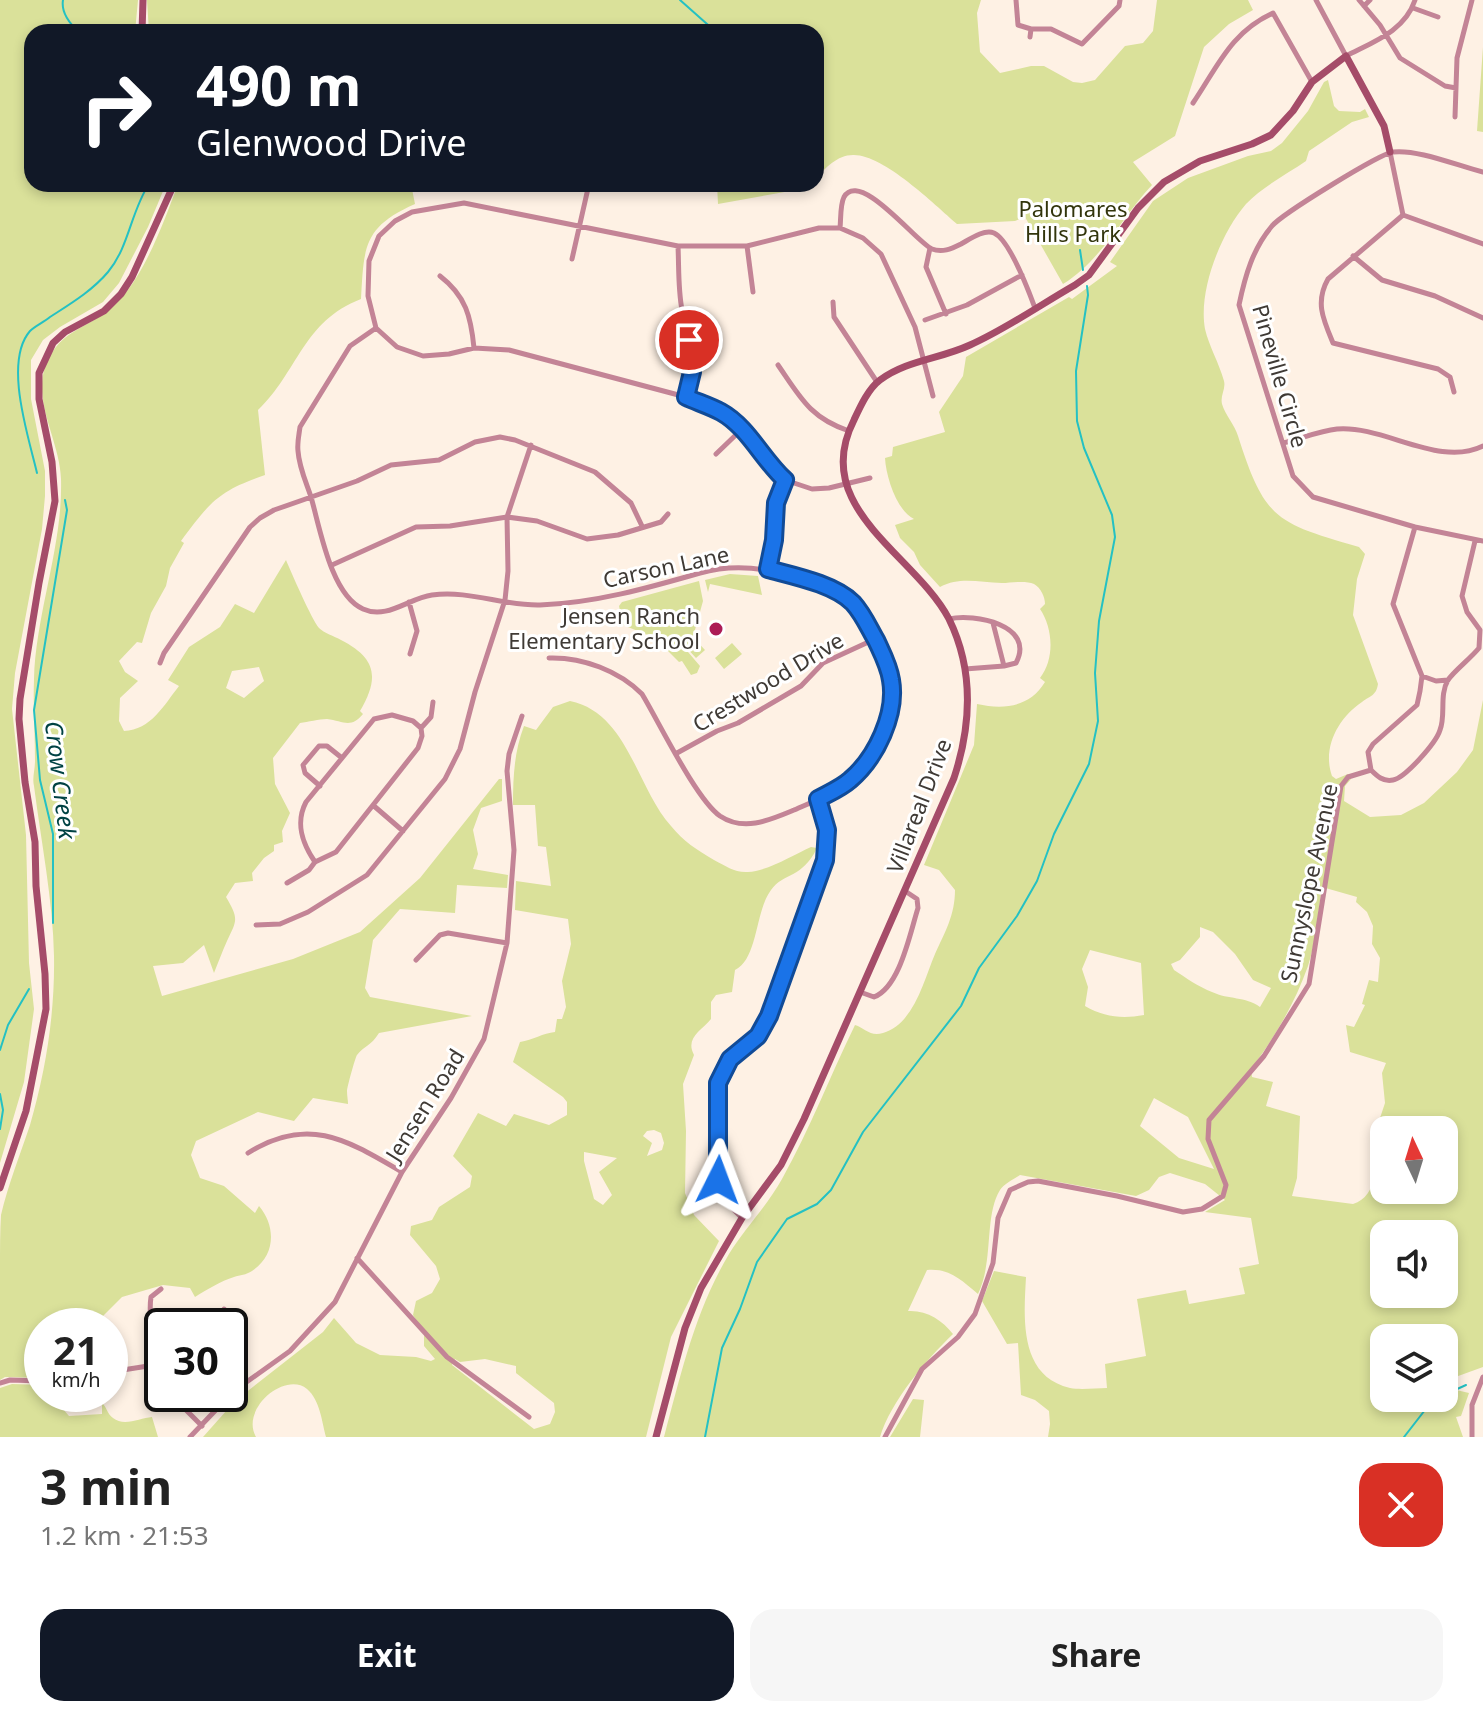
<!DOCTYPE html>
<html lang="en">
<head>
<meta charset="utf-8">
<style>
	:root { --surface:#fff; --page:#f6f6f6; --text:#222; --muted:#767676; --accent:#111827 }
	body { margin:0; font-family:"Noto Sans",sans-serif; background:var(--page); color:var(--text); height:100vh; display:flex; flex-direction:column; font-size:30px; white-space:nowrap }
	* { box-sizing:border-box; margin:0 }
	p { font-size:26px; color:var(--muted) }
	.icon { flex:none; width:44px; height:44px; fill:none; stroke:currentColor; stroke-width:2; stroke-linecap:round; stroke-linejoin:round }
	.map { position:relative; height:1437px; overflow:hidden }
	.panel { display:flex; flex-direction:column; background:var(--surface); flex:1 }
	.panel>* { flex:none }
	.top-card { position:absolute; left:24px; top:24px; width:800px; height:168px; border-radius:24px; box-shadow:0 4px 12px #0003; background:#111827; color:#fff; overflow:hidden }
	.needle { width:52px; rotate:356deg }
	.tools { position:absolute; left:1370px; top:1116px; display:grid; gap:16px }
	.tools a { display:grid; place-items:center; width:88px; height:88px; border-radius:16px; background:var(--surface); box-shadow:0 4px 12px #0003; font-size:40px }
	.speed { position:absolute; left:24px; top:1308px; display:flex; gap:16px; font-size:40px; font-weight:700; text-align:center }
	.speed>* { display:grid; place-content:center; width:104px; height:104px; border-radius:50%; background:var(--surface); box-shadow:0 4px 12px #0003; line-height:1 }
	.speed small { font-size:20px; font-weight:400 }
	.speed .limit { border:4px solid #111; border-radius:12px; background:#fff; color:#111 }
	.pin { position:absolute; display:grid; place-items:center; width:68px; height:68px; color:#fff; margin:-34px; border:4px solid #fff; border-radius:50%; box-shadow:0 2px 8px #0007 }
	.me { position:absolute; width:88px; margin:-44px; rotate:3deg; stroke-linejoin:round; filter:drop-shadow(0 0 6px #0008) }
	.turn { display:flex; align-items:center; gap:28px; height:168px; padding:0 40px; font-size:36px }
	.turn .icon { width:104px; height:104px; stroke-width:2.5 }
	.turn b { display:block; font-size:56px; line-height:68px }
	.round { display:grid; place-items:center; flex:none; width:84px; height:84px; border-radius:24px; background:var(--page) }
	.headline { display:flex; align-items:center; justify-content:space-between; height:136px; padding:0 40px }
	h1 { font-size:48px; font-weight:700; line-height:60px }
	.cta { display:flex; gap:16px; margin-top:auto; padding:16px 40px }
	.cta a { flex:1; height:92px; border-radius:24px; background:var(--accent); color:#fff; font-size:32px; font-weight:700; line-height:92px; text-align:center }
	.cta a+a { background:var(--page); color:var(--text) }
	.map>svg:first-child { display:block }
</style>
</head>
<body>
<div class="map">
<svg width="1483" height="1437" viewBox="0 0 1483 1437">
	<rect width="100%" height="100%" fill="#fef1e4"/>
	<path fill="#dae19a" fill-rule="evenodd" d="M 0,0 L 138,0 L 135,32 L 32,32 L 32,184 L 166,184 L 148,227 L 119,283 L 103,302 L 60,327 L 43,340 L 31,360 L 31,399 L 45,471 L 45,496 L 42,529 L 15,673 L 12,709 L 26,835 L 29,963 L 34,1009 L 24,1082 L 0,1163 Z
		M 147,0 L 981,0 L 977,13 L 980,52 L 1000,73 L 1031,66 L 1044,66 L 1073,82 L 1082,83 L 1095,80 L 1125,46 L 1143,43 L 1153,31 L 1157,0 L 1248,0 L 1253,10 L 1229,24 L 1204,47 L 1175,136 L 1133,162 L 1152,185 C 1122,217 1101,261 1063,284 L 1025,217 L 1015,221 L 957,224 C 934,204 883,154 853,155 C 837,155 826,168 816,178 L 816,32 L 149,32 Z
		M 1483,47 L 1483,132 L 1477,131 Z
		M 1328,80 L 1334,106 L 1339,111 L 1360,112 L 1365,109 L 1369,117 L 1352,122 L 1309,151 L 1306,161 C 1287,174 1262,187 1246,204 C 1221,233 1198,290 1205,329 C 1209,346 1219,363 1224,381 C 1226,389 1220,395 1222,404 C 1225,415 1235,425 1238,436 C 1265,521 1277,523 1359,547 L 1365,554 L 1357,579 L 1353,615 L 1378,684 C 1376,696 1371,695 1362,702 C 1338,718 1322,748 1332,776 L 1336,779 L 1348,774 L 1351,779 L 1345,786 L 1344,801 L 1370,817 L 1401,815 L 1424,803 L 1457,772 L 1473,750 L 1483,700 L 1483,1367 L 1450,1379 L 1452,1389 L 1469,1393 L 1461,1416 L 1456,1417 L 1463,1437 L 1048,1437 L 1050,1424 L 1049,1411 L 1035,1400 L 1021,1395 L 1018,1343 L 1007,1344 L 982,1301 L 994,1271 L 1026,1277 C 1024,1316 1018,1376 1070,1388 C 1081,1390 1096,1388 1107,1388 L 1105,1364 L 1146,1356 L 1137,1299 L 1186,1290 L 1189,1304 L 1245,1294 L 1239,1268 L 1259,1264 L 1251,1218 L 1205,1212 L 1225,1200 L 1205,1184 L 1170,1173 L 1159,1177 L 1149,1190 L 1136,1196 L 1020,1175 C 1014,1179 1004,1184 1000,1190 C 984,1216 994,1261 978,1294 C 961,1280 950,1268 927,1270 L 908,1311 C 927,1310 942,1320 953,1334 C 926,1360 891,1401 880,1437 L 664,1437 C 681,1374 695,1311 729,1254 C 745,1228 767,1206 782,1179 C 810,1129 830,1076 855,1025 C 865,1028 870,1037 883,1033 C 914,1024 924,980 935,954 C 945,932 955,915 955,890 L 939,870 L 924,865 L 974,745 L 977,704 C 1004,710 1030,707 1045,682 L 1040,678 C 1055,659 1053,628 1040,609 L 1045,604 C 1045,597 1041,588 1034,584 C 1025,580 1011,583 1002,583 C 980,583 961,576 940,587 L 920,565 L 914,552 L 900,538 L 895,525 L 914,519 C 897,511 886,477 885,458 L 892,456 L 893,447 L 945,432 L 939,412 L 963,376 L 966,357 L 1069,297 L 1072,299 L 1117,266 L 1110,262 L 1153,201 L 1188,178 L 1248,156 L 1271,151 L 1282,143 L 1308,111 L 1324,82 ZM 1322,887 L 1357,897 L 1356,902 L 1367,912 L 1373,926 L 1372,944 L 1380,958 L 1378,982 L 1369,980 L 1362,1004 L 1365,1005 L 1354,1027 L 1346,1025 L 1350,1052 L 1386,1063 L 1382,1073 L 1385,1103 L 1380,1118 L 1384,1130 L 1444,1130 L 1444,1190 L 1384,1190 L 1384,1131 L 1383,1139 L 1379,1138 C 1376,1161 1379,1196 1353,1204 L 1292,1196 L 1297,1178 L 1300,1116 L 1266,1106 L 1273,1082 L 1252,1077 L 1251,1069 C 1275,1037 1295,1003 1308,966 C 1316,941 1318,912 1322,887 ZM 1200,927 L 1213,932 L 1235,954 L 1253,980 L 1271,988 L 1260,1007 C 1245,996 1229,1000 1212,992 C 1199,987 1186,978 1174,970 L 1171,964 L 1180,960 L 1200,937 ZM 1090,950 L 1141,963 L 1144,1015 C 1122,1019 1104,1017 1085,1006 L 1088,987 L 1082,969 ZM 1154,1098 L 1188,1117 L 1214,1169 L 1179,1158 L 1140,1126 ZM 1384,1234 L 1444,1234 L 1444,1294 L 1384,1294 ZM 1384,1338 L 1444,1338 L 1444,1398 L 1384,1398 Z
		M 178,184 L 411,184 L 415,204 C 363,227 364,247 361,299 C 303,321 298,372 258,410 L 265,475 C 218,491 210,502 181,541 L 184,543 L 170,568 L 166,586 L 151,613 L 142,643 L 137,642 L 119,661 L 125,672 L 138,681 L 120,698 L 119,721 L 124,731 C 151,730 164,705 179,686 L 168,680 L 189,647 L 220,627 L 235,604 L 254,613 L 286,560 C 291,572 312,620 319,628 C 324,633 334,636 341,640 C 376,658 380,677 360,711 L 363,714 C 351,729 343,721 327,719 C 319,719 308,722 300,723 L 273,758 L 275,784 L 290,813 L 282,831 L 283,842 L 274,845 L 274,851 L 264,858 L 252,873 L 253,881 L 235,883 L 226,897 C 239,919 237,920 227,941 C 222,952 218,963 214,973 L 204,945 L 183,963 L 153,966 L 162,996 L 293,959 L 360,932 L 420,878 L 499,779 L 502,779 L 502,801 L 481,808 L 473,830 L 478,854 L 473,869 L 508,875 L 507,888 L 457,885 L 455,913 L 400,909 L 373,940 L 365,988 L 370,997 L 472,1016 L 379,1033 C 371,1046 364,1046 357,1055 C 355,1058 347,1088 347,1091 C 347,1096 348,1100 348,1104 L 313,1098 L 294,1121 L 258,1112 L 196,1141 L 191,1155 L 200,1178 L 224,1186 L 255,1213 L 259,1206 C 276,1226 276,1255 252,1271 C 246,1275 240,1275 234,1277 C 221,1281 206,1290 195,1297 L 190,1288 L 163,1285 L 122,1297 L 93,1326 L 42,1326 L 42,1378 L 5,1377 L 0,1380 C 0,1342 0,1304 0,1266 C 0,1250 0,1231 1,1215 C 8,1185 20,1155 30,1125 C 46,1070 55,1013 54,956 C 53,901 41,841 34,786 C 32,778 35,770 35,761 C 35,734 33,706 34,679 C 36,612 63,546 61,479 C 60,442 33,403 45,367 C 60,325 96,329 122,297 C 147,269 165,219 178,184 ZM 259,667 L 264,681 L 244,698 L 226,688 L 232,671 Z
		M 717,184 L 811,184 L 807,188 L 718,204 Z
		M 730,574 L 758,576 L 762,595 L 710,584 L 708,592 L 705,580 Z
		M 699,581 L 703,601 L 693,637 L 705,650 L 696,658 L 684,645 L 689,640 L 682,645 L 700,666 L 697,673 L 691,675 L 682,661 L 679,662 L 655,638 L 623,625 L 619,606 L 622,602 Z
		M 732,643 L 742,654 L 724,669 L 715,658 Z
		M 570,701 C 628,713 636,787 671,826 C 683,841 697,850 714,860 C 726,866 735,873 748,872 C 768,871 793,855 811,847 L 817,848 C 802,879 784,872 771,890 C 755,911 758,959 735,970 L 732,992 L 716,995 L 711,1002 L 711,1019 C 701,1031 685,1038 694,1055 L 683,1084 L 686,1131 L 685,1193 L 694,1215 L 719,1241 L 671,1337 L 646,1437 L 326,1437 C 322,1422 320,1400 307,1389 C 285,1371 240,1409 256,1437 L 203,1437 L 235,1401 L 323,1332 L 334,1318 L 356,1343 L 380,1355 L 416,1357 L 431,1361 L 435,1359 L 424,1346 L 424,1333 L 413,1315 L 416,1301 L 432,1293 L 440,1279 L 436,1266 L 410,1235 L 411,1226 L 432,1220 L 439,1207 L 470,1187 L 472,1176 L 453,1156 L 478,1113 L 506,1126 L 514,1114 L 549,1125 L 567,1115 L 567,1102 L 563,1097 L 513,1062 L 520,1042 C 533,1040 543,1033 555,1032 L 557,1019 L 562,1019 L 566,1007 L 562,981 L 571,944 L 568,919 L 515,910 L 516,881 L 551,886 L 546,847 L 538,846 L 535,805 L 513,805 C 513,778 514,752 524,726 L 536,730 L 553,707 ZM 654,1130 L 661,1133 L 664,1143 L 662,1150 L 647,1156 L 652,1143 L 643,1136 L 647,1131 ZM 584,1152 L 617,1158 L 599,1172 L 612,1195 L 603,1205 L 594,1199 L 584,1161 ZM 455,1359 L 460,1362 L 485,1359 L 516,1366 L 516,1373 L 554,1403 L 555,1412 L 550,1424 L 534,1429 L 452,1365 Z
		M 12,1384 L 42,1385 L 42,1394 L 50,1394 L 69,1416 L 102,1414 L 102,1403 C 107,1407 107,1414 113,1418 C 124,1427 140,1418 152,1417 L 158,1437 L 0,1437 L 0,1388 Z
		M 913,1399 L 924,1400 L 920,1437 L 890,1437 Z"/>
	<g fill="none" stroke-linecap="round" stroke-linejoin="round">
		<path stroke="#24c1c3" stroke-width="2" d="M 63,0 C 61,12 70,24 79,32
			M 680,0 L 716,32
			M 1080,250 L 1083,270
			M 37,473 C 29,438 3,362 30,331 C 35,326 44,322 50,317 C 70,304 92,291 108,272 C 129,247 131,211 149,184
			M 53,923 L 53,834 L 40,780 L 34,710 L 67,510 L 65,500
			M 0,1050 L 8,1025 L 29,989
			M 0,1094 L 3,1110 L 0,1129
			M 1444,1395 L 1466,1385
			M 705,1437 L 722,1348 L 740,1309 L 757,1262 L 787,1219 L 817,1204 L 831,1190 L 863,1132 L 961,1006 L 979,968 L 1017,916 L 1037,881 L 1054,834 L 1089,764 L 1098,721 L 1095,673 L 1099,621 L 1115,537 L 1112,515 L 1084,448 L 1077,421 L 1076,371 L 1088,295 L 1087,286
			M 1404,1437 L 1432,1401 L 1438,1398"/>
		<path stroke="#c38496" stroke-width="5" d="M 1016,0 L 1018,25 L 1031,29 L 1030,37
			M 1316,0 L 1346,56 C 1373,42 1405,31 1415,0
			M 1359,0 L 1380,25 L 1400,58 L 1445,86 L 1456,88
			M 1364,6 L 1370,0
			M 1413,8 L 1438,17
			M 1031,29 L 1051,29 L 1082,44 L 1119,6 L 1120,0
			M 1193,103 C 1218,66 1231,32 1273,13 L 1312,82
			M 1455,117 L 1457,58 L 1472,0
			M 1390,152 L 1403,215
			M 1483,172 C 1458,166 1418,149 1393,152 C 1379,154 1282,214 1272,226 C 1253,248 1245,276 1239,305 L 1293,476 L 1313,497 L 1415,527 L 1483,541
			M 1403,215 L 1328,279 C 1315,302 1323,319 1333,343 L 1438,369 L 1450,377 L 1454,392
			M 1403,215 L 1483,244
			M 840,228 C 841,219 840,205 844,197 C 860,169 917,243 932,249 C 942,253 951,249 961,244 C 970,239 984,229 994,233 C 1010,240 1029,292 1035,308
			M 678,246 C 679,268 678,289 682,310 C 688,347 696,359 686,397
			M 747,246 L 753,292
			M 930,248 L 926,267 L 946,314
			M 1353,256 L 1382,280 L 1435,296 L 1483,318
			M 572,259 L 589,184
			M 440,276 C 466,296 471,317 474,348
			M 833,302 L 834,317 L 877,382
			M 925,320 L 967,305 L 1022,275
			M 376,328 L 350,346 L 300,427 C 299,435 297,443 298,451 C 299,467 306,482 311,497 C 320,528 331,595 363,609 C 387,620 409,598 432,595 C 470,590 503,606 540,605 C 595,603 648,588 700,573 C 732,564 763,567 795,577 C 814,583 834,588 850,601 C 861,608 868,624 873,635 C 881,650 889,664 891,680 C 897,714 876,754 852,778 C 837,793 814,801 794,810 C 770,820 744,832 720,816 C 696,799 660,724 642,694 C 619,671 583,657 549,658
			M 778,365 C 800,397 810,418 849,431
			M 1283,443 C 1300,439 1319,431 1337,429 C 1384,425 1439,468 1483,446
			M 716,454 L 742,429
			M 870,478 L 829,488 L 812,489 L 785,480 L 767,463 L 742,429 L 723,412 L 686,397 L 509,350 L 474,348 L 449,354 L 423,356 L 397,347 L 376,328 L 368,296 L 369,261 L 379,236 L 395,221 L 412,212 L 464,203 L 678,246 L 747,246 L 819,228 L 840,228 L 863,238 L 881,254 L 915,327 L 933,396
			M 332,565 L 416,527 L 450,526 L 507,517 L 537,521 L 587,539 L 618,535 L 661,522 L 668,514
			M 768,569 L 774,540 L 776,503 L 784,480
			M 409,602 L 417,631 L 410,654
			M 949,619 C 974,613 1036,625 1016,663 L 1004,666 L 965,669
			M 993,623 L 1004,666
			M 160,663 L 164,653 L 250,527 L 260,518 L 274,510 L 357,481 L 391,465 L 439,460 L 475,442 L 500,437 L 515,440 L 595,472 L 631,503 L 642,526
			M 1422,676 L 1436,681 L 1448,680
			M 421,728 L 431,717 L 433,702
			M 677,753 L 717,731 L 738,723 L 801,686 L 823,663 L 875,639
			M 1371,770 C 1377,776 1383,782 1393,780 C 1405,778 1436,743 1440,730 C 1446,715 1439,695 1448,680 C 1454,671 1471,658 1479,648 L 1480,630 L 1467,612 L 1462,596 L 1475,541
			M 1371,770 L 1368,752 L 1373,744 L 1417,705 L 1420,691 L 1422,676 L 1393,604 L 1415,527
			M 320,786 L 305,773 L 303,765 L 319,746 L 327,746 L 342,758
			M 374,806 L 403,831
			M 287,883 L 309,870 L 315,862 L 336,852 L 418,748 L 422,736 L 421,728 L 413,721 L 392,715 L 374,719 L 306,802 C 295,823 302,843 315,862
			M 256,925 L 280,924 L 308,912 L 367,875 L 445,779 L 460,749 L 475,692 L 505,600 L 508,571 L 507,517 L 531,445
			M 416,960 L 440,935 L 448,933 L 507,943
			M 860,992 L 874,997 C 900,987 910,933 918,908 L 917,899 L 905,891
			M 248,1153 C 308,1115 347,1140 402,1172
			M 742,1218 L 725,1201 L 718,1180 L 718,1083 L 730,1059 L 758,1036 L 769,1016 L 825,860 L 827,830 L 818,799
			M 357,1258 L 447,1357 L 529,1417
			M 204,1326 L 219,1320 L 224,1309
			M 148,1366 C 158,1345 147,1320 151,1297 L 161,1289
			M 110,1372 L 148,1366 L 162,1386
			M 0,1383 L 10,1380 L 42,1381
			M 170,1394 L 202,1426
			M 184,1394 L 189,1407 L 189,1412
			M 190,1437 L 234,1391 L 290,1351 L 335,1302 L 402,1172 L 451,1098 L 484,1039 L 507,943 L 514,850 L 507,771 L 509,754 L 522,716
			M 885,1437 L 922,1369 L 958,1337 L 975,1314 L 993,1263 L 998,1218 L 1010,1190 L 1028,1182 L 1038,1181 L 1117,1196 L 1183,1212 L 1202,1209 L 1223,1196 L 1226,1185 L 1208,1139 L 1209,1120 L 1264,1056 L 1309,984 L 1341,786 L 1348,777 L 1371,770
			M 1472,1437 L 1472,1405 L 1483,1377"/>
		<path stroke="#a54c69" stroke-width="7" d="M 142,32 L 143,0
			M 0,1188 L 26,1111 L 46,1009 L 45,974 L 36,886 L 35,842 L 25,782 L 19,719 L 20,699 L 39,583 L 55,501 L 52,462 L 39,399 L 39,373 L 53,343 L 65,332 L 104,311 L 121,294 L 132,277 L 174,184
			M 656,1437 L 685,1328 L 701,1288 L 742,1218 L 781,1165 L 804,1119 L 954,778 C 971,726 974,670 949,619 C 915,554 809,508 854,420 C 860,407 868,389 880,380 C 907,360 940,359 970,345 C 1006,329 1040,305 1075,285 L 1089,275 L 1138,208 L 1164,182 L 1200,161 L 1252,144 L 1271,135 L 1293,111 L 1312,82 L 1346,56 L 1384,126 L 1390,152"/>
	</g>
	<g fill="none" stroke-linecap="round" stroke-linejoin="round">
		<g stroke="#114b97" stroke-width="20">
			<path id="route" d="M 689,340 L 692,372 L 686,397 C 697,402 710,406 721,412 C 748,427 762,459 785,480 L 776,503 L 774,540 L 768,569 C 794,576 834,584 853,603 C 863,614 869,628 876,640 C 882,653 889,666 891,680 C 897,714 876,758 850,780 C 841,788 829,793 818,799 L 827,830 L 825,860 L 769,1016 L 758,1036 L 730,1059 L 718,1083 L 718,1180"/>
		</g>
		<use href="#route" stroke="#1a73e8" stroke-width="14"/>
	</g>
	<circle fill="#ac1c56" stroke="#fff" stroke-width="3" cx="716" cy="629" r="8"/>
	<g text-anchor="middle" stroke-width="6" stroke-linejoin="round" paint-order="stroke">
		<g font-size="22" fill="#32350c" stroke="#fff">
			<text x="1073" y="217">Palomares<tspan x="1073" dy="25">Hills Park</tspan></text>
		</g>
		<g font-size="22" fill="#3f3a35" stroke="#fff">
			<text transform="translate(1280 376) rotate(74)" y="8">Pineville Circle</text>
			<text transform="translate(666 567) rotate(-12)" y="8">Carson Lane</text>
			<text transform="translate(768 682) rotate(-31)" y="8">Crestwood Drive</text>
			<text transform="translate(919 806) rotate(-69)" y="8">Villareal Drive</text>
			<text transform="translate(1309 883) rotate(-78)" y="8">Sunnyslope Avenue</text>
			<text transform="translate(425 1105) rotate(-58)" y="8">Jensen Road</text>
		</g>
		<g font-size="22" fill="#3f3a35" stroke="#fff" text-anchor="end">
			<text x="700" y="624">Jensen Ranch<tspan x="700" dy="25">Elementary School</tspan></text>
		</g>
		<g font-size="24" font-style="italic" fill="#004243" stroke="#fff">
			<text transform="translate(60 780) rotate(83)" y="8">Crow Creek</text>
		</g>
	</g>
</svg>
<div class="tools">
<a><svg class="needle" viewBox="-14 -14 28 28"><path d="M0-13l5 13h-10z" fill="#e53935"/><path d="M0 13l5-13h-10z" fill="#767676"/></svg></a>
<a><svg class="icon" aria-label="sound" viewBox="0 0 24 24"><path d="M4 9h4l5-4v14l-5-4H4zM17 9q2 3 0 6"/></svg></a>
<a><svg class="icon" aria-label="layers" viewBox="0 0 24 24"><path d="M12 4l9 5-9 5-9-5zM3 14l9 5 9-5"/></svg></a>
</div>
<div class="speed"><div>21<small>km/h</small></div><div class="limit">30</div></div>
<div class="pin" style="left:689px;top:340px;background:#d93025"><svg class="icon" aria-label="arrive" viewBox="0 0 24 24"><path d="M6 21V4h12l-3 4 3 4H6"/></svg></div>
<svg class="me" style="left:718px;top:1180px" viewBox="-20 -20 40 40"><path d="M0-17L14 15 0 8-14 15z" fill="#1a73e8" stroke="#fff" stroke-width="4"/></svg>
<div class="top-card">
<div class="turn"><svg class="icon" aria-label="right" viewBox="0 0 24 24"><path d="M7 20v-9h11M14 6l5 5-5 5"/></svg><div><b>490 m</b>Glenwood Drive</div></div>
</div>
</div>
<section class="panel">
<div class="headline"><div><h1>3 min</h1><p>1.2 km · 21:53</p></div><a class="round" style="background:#d93025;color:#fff"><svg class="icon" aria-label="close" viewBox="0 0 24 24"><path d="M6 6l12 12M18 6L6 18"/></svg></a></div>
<div class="cta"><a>Exit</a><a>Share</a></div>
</section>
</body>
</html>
